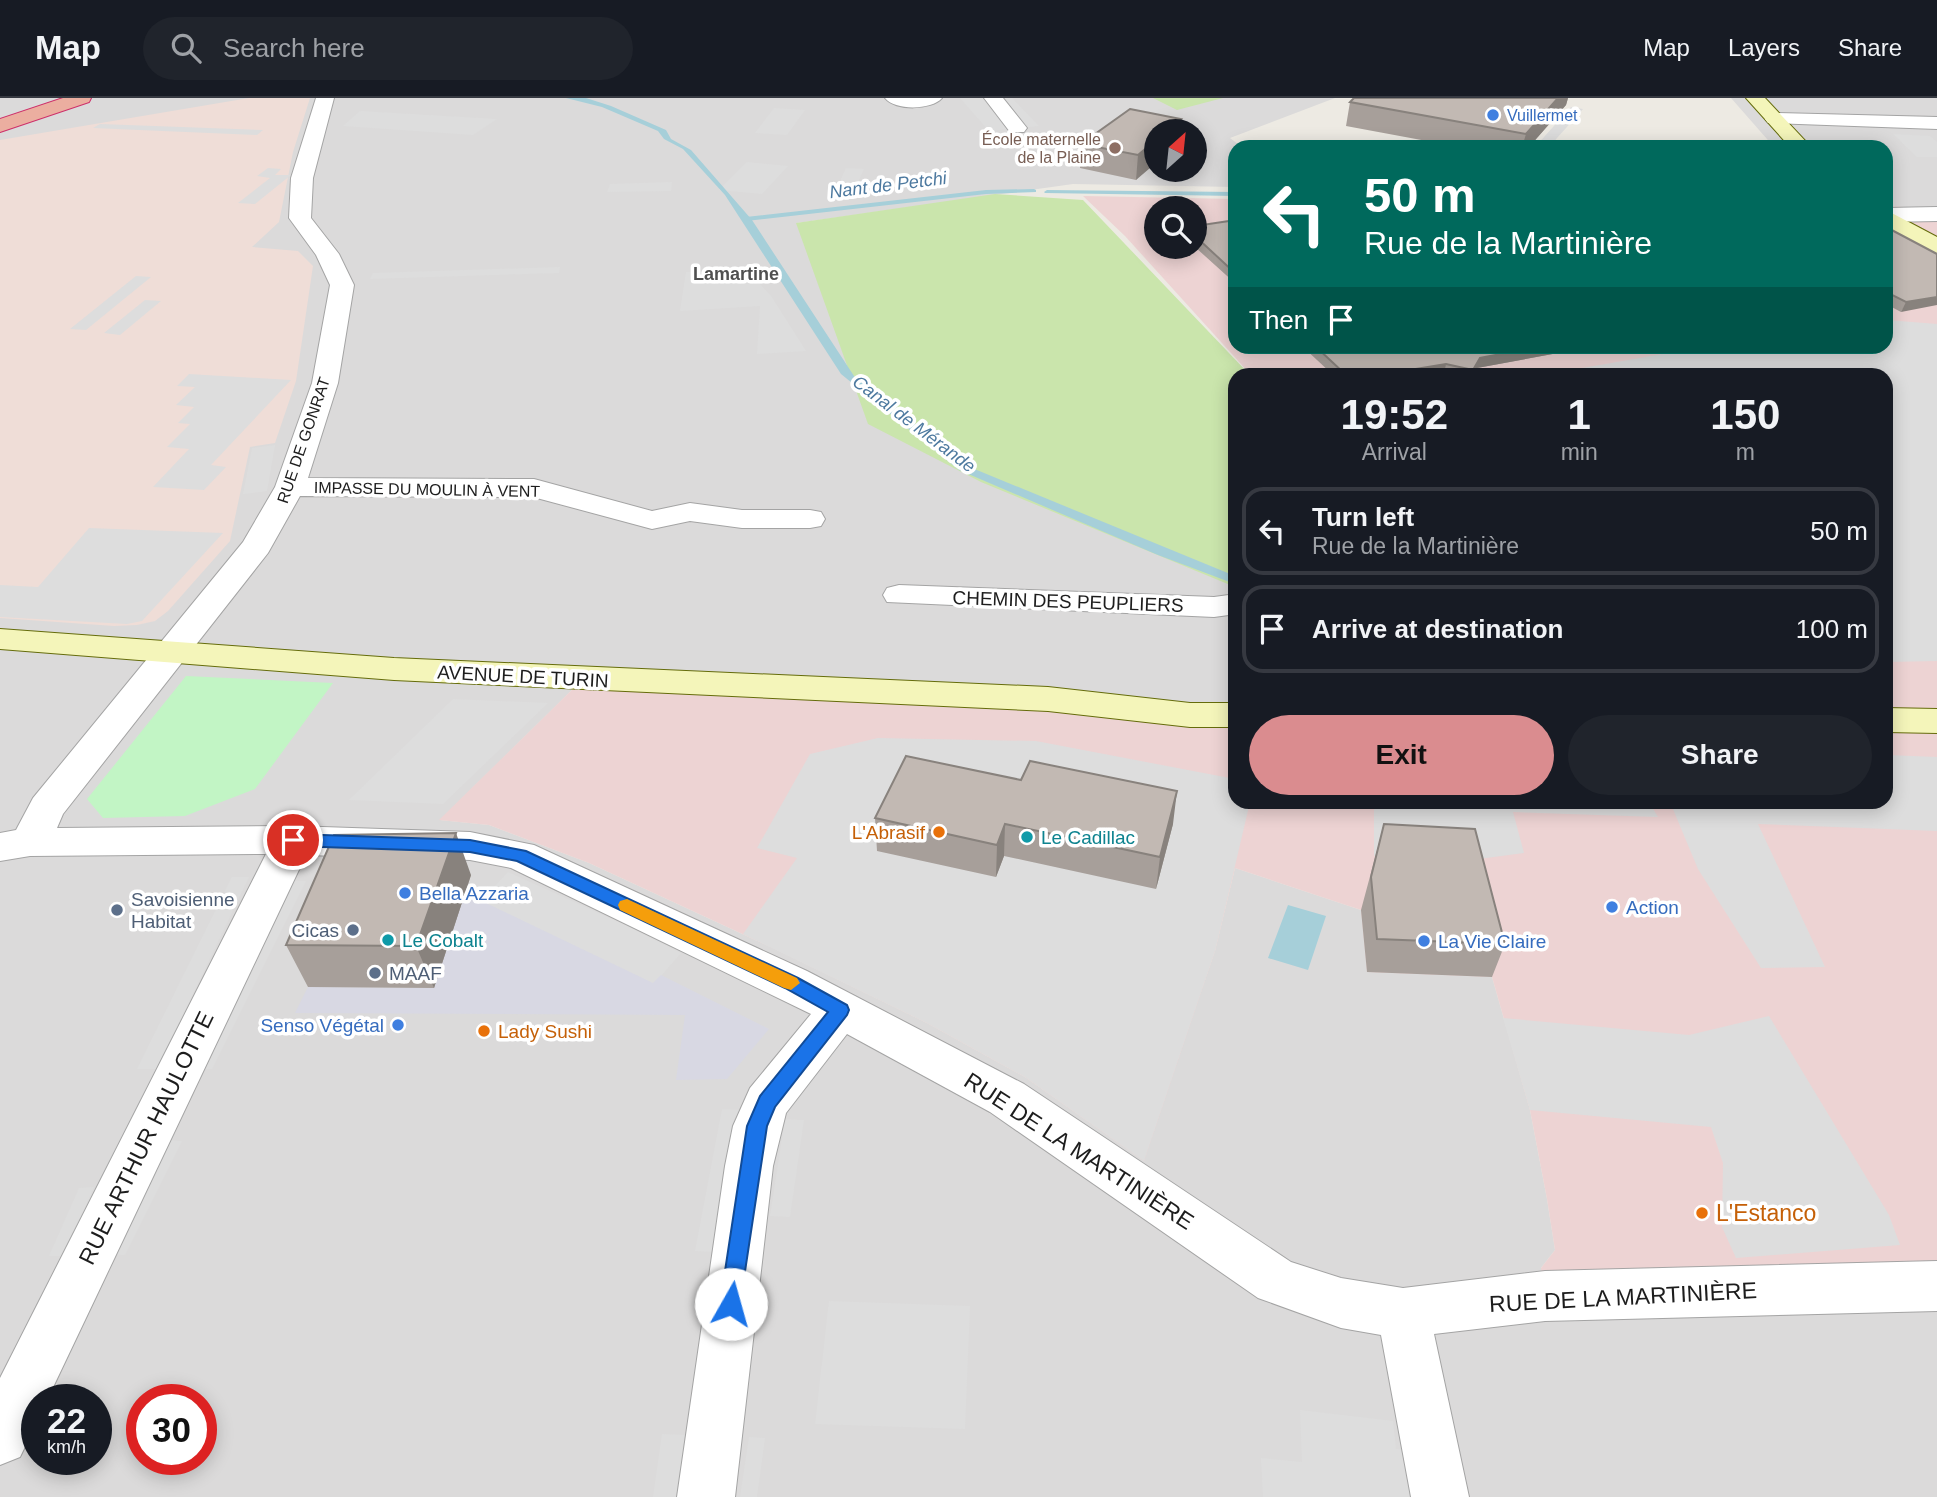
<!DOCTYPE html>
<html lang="en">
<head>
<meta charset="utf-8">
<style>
	:root { --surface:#171b24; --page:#20242c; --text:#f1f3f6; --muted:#9ea1a6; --line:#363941; --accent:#da8c8f }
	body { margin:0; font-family:Helvetica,sans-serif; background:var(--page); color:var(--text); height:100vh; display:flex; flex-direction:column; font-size:26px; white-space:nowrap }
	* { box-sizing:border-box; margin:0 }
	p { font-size:23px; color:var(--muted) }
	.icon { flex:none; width:38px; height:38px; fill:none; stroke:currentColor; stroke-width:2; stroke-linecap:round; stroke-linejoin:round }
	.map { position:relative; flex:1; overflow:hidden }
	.side { position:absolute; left:1228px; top:270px; width:665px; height:441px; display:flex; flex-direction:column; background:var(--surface); border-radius:21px; box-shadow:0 4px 18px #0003 }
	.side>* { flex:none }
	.guide { position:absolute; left:1228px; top:42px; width:665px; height:214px; border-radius:21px; box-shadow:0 4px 18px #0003; background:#00695c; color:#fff; overflow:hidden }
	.needle { width:46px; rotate:27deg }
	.controls { position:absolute; left:1144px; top:21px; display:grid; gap:14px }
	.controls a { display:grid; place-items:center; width:63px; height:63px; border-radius:50%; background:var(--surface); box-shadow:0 4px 18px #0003; font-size:35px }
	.speed { position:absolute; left:21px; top:1286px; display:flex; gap:14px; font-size:35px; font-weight:700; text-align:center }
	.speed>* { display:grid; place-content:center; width:91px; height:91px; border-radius:50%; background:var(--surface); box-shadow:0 4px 18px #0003; line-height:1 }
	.speed small { font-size:18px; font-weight:400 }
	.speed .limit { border:10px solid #d22; background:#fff; color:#111 }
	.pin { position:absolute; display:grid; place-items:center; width:60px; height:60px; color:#fff; margin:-30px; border:4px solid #fff; border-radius:50%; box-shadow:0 2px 7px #0007 }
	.me { position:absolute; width:77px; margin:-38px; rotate:7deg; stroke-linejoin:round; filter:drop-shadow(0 0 5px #0008) }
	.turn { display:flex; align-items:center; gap:24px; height:147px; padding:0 21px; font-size:32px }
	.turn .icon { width:91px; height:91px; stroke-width:2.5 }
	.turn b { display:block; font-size:49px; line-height:60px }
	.then { display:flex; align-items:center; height:66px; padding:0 21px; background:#0003; gap:14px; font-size:26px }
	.eta { display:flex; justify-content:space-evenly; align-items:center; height:119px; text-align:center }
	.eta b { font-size:42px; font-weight:700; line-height:49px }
	.cta { display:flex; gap:14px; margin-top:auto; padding:14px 21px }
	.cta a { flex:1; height:80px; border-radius:42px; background:var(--accent); color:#111; font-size:28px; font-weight:700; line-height:80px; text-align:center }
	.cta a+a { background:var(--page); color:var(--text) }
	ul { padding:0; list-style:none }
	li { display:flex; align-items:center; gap:21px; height:88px; margin:0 14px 10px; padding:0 7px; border:4px solid var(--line); border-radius:21px }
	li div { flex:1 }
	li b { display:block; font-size:26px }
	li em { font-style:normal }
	header { display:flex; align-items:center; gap:42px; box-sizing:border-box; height:98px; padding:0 35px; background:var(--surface); border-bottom:2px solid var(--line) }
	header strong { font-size:33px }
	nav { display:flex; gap:38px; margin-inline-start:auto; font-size:24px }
	.search { width:490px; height:63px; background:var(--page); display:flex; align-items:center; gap:18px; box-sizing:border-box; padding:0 24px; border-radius:38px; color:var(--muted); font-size:26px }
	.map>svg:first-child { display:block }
</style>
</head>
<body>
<header>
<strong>Map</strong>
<div class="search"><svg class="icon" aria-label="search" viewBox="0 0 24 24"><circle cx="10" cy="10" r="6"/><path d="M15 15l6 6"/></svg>Search here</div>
<nav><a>Map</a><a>Layers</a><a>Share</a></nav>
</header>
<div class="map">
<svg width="1937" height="1399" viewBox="0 0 1937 1399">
	<rect width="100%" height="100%" fill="#edeae3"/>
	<path fill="#dbdada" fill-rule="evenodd" d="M 0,0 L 1335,0 L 1230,40 L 1242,49 L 1236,49 L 1235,89 L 1073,86 L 797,125 L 1235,488 L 1235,607 L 582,582 L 440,722 L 489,727 L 589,765 L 775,851 L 927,925 L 1025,979 L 1143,1062 L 1215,853 L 1235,770 L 1361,812 L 1492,879 L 1530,1012 L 1547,1101 L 1555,1152 L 1541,1170 L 1937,1188 L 1937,1399 L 0,1399 ZM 1157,33 L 1195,33 L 1195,72 L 1157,72 ZM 37,1302 L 96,1302 L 96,1362 L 37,1362 ZM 142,1302 L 201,1302 L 201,1362 L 142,1362 Z
		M 1731,0 L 1937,0 L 1937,111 L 1887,108 L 1886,49 L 1774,49 Z"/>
	<path fill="#edd3d3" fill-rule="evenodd" d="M 1083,98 L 1235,101 L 1236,248 L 1886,248 L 1887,108 L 1937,111 L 1937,1188 L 1545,1198 L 1541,1170 L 1555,1152 L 1547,1101 L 1530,1012 L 1492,879 L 1367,874 L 1361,812 L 1235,770 L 1215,853 L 1144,1063 L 1025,979 L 927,925 L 775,851 L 589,765 L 489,727 L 439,722 L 582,582 L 1235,607 L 1236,704 L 1886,704 L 1886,276 L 1250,276 L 1125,138 ZM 1157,110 L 1195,110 L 1195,149 L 1157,149 Z"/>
	<path fill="#efddd7" d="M 249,0 L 310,0 L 293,54 L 279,124 L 252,149 L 298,153 L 313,168 L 296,283 L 275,345 L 250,349 L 230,443 L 168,513 L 155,523 L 137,527 L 114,528 L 0,520 L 0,42 Z"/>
	<path fill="#cae5ac" d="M 1153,0 L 1223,0 L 1177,12 Z
		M 995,96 L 1083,102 L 1249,276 L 1236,276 L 1235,489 L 981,384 L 868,326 L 796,125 Z"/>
	<path fill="#c2f5c5" d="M 186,578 L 333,585 L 255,691 L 185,718 L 103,720 L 87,701 Z"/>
	<path fill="#ddd" d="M 960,0 L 1012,0 L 1039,28 L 989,33 Z
		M 1571,9 L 1583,11 L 1549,49 L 1535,49 Z
		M 774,10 L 805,12 L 787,37 L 755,35 Z
		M 360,13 L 497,21 L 473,37 L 343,28 Z
		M 100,26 L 263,32 L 257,37 L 93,30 Z
		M 1893,36 L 1930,38 L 1937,44 L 1937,59 L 1917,59 Z
		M 747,64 L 788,68 L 762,96 L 719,92 Z
		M 268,70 L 281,71 L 275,77 L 291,77 L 255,106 L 238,105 L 270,80 L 257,78 Z
		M 846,70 L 864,71 L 850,102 L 832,101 Z
		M 672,84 L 671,93 L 607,94 L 610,86 Z
		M 560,169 L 559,175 L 370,181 L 373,175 Z
		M 747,172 L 771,198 L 806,253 L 757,256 L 760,208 L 680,213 L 686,174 Z
		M 136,178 L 151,179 L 86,232 L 70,231 Z
		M 145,202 L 161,203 L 120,237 L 104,235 Z
		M 1887,222 L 1937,226 L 1937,563 L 1887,564 L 1886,276 L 1548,276 L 1703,249 L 1886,248 Z
		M 189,276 L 291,282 L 211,367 L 226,369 L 204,392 L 153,389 L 189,351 L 167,349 L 190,326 L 178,325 L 194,309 L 176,307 L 195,289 L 177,288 Z
		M 275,347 L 267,393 L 243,396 L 252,350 Z
		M 89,430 L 223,435 L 142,523 L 127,526 L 0,519 L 0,487 L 38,489 Z
		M 453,601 L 548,605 L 443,706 L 349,702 Z
		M 878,640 L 1036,643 L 1235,681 L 1236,704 L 1250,704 L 1215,853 L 1144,1063 L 1025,979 L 927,925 L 743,836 L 797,760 L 757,750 L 810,656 Z
		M 1887,657 L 1937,659 L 1937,733 L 1758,726 L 1825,869 L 1761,870 L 1698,771 L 1670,704 L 1886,704 Z
		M 1377,704 L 1649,704 L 1658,719 L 1513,714 L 1524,755 L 1464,763 L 1374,758 L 1374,712 Z
		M 508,774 L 625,827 L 681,855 L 654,886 L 480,804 Z
		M 232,779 L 249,779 L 157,971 L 137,971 Z
		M 292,783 L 306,783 L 212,971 L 196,971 Z
		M 1769,918 L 1889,1117 L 1900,1147 L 1736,1160 L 1722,1129 L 1723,1065 L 1711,1029 L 1530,1012 L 1503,920 L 1689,937 Z
		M 722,1011 L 740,1012 L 716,1154 L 695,1153 Z
		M 785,1021 L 804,1022 L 790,1119 L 770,1118 Z
		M 165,1042 L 182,1043 L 125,1157 L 108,1156 Z
		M 94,1089 L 64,1158 L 49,1158 L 79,1090 Z
		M 829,1203 L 970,1208 L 965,1331 L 815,1326 Z
		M 1300,1312 L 1393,1323 L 1396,1351 L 1412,1352 L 1419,1399 L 1263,1399 L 1261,1360 L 1302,1364 Z
		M 662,1336 L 685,1337 L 677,1399 L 653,1399 Z
		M 749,1339 L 765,1340 L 757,1399 L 740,1399 Z"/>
	<path fill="#d8d8e3" d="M 465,795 L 653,885 L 661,877 L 769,931 L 727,981 L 676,982 L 685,917 L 295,915 L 308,889 L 434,890 Z"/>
	<path fill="#a6cfd9" d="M 566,0 L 586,0 L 611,8 L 666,32 L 671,41 L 691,52 L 752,122 L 854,278 L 972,370 L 1235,478 L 1235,486 L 1158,457 L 959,372 L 841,276 L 725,97 L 683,51 L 664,41 L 658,33 L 602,9 Z
		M 1288,807 L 1326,818 L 1308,872 L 1268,860 Z"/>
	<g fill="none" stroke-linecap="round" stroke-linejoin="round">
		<path fill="#a6cfd9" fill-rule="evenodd" d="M 1034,91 L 1036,92 L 1036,94 L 986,96 L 746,123 L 742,121 L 746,119 L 986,92 Z
			M 1047,92 L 1236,94 L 1236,98 L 1045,95 L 1044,94 Z"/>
		<g stroke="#a4a4a4" stroke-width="2">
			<path id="minor" d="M 316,0 L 334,0 L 313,80 L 311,120 L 339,156 L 354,187 L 338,285 L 308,380 L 534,381 L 652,413 L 690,405 L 742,412 L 810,412 L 821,414 L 825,421 L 821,428 L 810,430 L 742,430 L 690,423 L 652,431 L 533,399 L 300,398 L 268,455 L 63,716 L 57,730 L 293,728 L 470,734 L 534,747 L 807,873 L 1024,986 L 1291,1164 L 1341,1180 L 1403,1190 L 1545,1173 L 1937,1163 L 1937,1213 L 1545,1223 L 1434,1236 L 1469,1399 L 1411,1399 L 1381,1237 L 1341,1230 L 1258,1200 L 990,1014 L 847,936 L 786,1015 L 773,1068 L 735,1399 L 677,1399 L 725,1068 L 733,1028 L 750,990 L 811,916 L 511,770 L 470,762 L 306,757 L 47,1302 L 37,1302 L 37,1324 L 20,1359 L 0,1367 L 0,1280 L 266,756 L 30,758 L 0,763 L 0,735 L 16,732 L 33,700 L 243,444 L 275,389 L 312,285 L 330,187 L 316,157 L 289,120 L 291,80 Z
				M 885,0 L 942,0 C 932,12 895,13 885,0 Z
				M 984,0 L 1003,0 L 1027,30 L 1024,34 L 1010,34 Z
				M 1775,15 L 1937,19 L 1937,31 L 1768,25 L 1765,21 Z
				M 1937,109 L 1937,123 L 1886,124 L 1886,110 Z
				M 899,487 L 1214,499 L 1236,496 L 1236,516 L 1214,519 L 887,504 L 883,497 L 887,490 Z"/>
		</g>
		<g stroke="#656c0b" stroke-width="2">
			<path id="secondary" d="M 1746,0 L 1765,0 L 1811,49 L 1790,49 Z
				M 1886,112 L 1937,139 L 1937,156 L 1886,129 Z
				M 0,531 L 394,560 L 1048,589 L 1190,605 L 1236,605 L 1236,629 L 1190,629 L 1048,613 L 394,582 L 0,551 Z
				M 1886,610 L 1937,611 L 1937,635 L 1886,634 Z"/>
		</g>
		<g stroke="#cd2f6a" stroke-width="2">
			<path id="trunk" d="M 63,0 L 91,0 L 89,4 L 0,34 L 0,21 Z"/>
		</g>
		<use href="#minor" fill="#fff" fill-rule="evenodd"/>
		<use href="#secondary" fill="#f4f5ba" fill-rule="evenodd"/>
		<use href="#trunk" fill="#ebaea0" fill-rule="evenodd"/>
	</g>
	<path fill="#a79f9a" d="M 1354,0 L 1568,0 L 1566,7 L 1529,49 L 1459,49 L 1346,28 L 1350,4 Z
		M 1181,21 L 1136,82 L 1080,70 L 1081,46 Z
		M 1236,122 L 1236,186 L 1195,149 L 1195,128 Z
		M 1886,129 L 1937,156 L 1901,214 L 1886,206 Z
		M 1302,248 L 1596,248 L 1477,270 L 1474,276 L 1332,276 Z
		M 875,720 L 1173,726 L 1156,791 L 1004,758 L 996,779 L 877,753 Z
		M 1384,726 L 1505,846 L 1492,879 L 1367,874 L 1361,812 Z
		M 471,777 L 434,890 L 308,889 L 286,847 Z"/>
	<path fill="#88827d" d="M 1558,0 L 1568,0 L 1566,7 L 1529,49 L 1522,49 L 1526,36 Z
		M 1181,21 L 1180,33 L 1166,33 Z
		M 1157,41 L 1157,64 L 1136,82 L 1138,57 Z
		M 1937,199 L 1937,207 L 1901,214 L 1906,204 Z
		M 1544,248 L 1596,248 L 1477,270 L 1474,276 L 1472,276 L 1480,260 Z
		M 1446,266 L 1444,276 L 1385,276 Z
		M 1177,693 L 1173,726 L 1156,791 L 1160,759 Z
		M 1005,726 L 1004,758 L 996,779 L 997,747 Z
		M 456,735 L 471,777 L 434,890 L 416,848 Z"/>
	<path fill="#c2b9b3" stroke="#88827d" stroke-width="2" d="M 1354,0 L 1558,0 L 1526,36 L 1350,4 Z
		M 1130,11 L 1181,21 L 1166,33 L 1157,33 L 1157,41 L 1138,57 L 1081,46 Z
		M 1236,122 L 1236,176 L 1195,138 L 1195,128 Z
		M 1886,129 L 1937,156 L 1937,199 L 1906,204 L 1886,194 Z
		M 1315,248 L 1544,248 L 1480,260 L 1473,272 L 1446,266 L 1385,276 L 1345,276 Z
		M 906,658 L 1021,682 L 1030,663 L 1177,693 L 1160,759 L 1005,726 L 997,747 L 875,720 Z
		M 1384,726 L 1475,731 L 1505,846 L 1377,841 L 1371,779 Z
		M 456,735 L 416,848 L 286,847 L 334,737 Z"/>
	<path fill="#1a73e8" stroke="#114b97" stroke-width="2" d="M 293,736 L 470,742 L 526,753 L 798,880 L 847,907 L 849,912 L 847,917 L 775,1009 L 767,1028 L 739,1213 L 731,1216 L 723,1213 L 720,1206 L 747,1028 L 760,998 L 828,914 L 785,890 L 517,763 L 470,754 L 293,748 L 285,742 Z"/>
	<path fill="#f59e0b" d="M 627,801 L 797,880 L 800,885 L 791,892 L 784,890 L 620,812 L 618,807 L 620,803 Z"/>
	<g fill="#3f7fe0" stroke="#fff" stroke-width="2.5">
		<circle cx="1493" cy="17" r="7"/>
		<circle cx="405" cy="795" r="7"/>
		<circle cx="1612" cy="809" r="7"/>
		<circle cx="1424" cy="843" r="7"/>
		<circle cx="398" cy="927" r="7"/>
	</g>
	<circle fill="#8d6e63" stroke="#fff" stroke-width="2.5" cx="1115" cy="50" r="7"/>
	<g fill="#e8710a" stroke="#fff" stroke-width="2.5">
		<circle cx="939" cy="734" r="7"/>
		<circle cx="484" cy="933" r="7"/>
		<circle cx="1702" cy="1115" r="7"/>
	</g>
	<g fill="#0f9aa8" stroke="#fff" stroke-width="2.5">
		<circle cx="1027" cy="739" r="7"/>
		<circle cx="388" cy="842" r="7"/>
	</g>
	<g fill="#5c6f8a" stroke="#fff" stroke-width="2.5">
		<circle cx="117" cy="812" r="7"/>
		<circle cx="353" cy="832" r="7"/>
		<circle cx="375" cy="875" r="7"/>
	</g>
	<g text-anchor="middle" stroke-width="7" stroke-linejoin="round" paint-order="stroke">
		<g font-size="16" fill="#366cbe" stroke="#fff" text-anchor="start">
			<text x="1507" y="23">Vuillermet</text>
		</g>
		<g font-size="16" fill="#785e54" stroke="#fff" text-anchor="end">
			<text x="1101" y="47">École maternelle<tspan x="1101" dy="18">de la Plaine</tspan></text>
		</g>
		<g font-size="16" fill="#1d1d1d" stroke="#fff">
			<text transform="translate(303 342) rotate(-71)" y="6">RUE DE GONRAT</text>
			<text transform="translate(427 391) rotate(1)" y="6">IMPASSE DU MOULIN À VENT</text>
		</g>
		<g font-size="18" font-style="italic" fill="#4d799f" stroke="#fff">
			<text transform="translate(888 87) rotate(-7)" y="6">Nant de Petchi</text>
			<text transform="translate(914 326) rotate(37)" y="6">Canal de Mérande</text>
		</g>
		<g font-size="18" font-weight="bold" fill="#505050" stroke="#fff">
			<text x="736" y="182">Lamartine</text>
		</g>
		<g font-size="19" fill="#1d1d1d" stroke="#fff">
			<text transform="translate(1068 503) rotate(2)" y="7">CHEMIN DES PEUPLIERS</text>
			<text transform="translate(523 578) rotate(3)" y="7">AVENUE DE TURIN</text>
		</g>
		<g font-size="19" fill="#c56008" stroke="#fff" text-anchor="end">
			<text x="925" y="741">L'Abrasif</text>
			<text x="498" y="940" text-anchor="start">Lady Sushi</text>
		</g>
		<g font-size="19" fill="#0d838f" stroke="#fff" text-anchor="start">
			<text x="1041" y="746">Le Cadillac</text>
			<text x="402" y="849">Le Cobalt</text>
		</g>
		<g font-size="19" fill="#366cbe" stroke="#fff" text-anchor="start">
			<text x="419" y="802">Bella Azzaria</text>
			<text x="1626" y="816">Action</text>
			<text x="1438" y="850">La Vie Claire</text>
			<text x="384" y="934" text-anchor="end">Senso Végétal</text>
		</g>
		<g font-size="19" fill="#4e5e75" stroke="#fff" text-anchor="start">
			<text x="131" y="808">Savoisienne<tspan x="131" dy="22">Habitat</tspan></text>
			<text x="339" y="839" text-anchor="end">Cicas</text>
			<text x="389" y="882">MAAF</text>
		</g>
		<g font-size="23" fill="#1d1d1d" stroke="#fff">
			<text transform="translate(146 1040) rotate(-64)" y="8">RUE ARTHUR HAULOTTE</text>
			<text transform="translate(1079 1053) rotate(33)" y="8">RUE DE LA MARTINIÈRE</text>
			<text transform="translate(1623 1199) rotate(-3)" y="8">RUE DE LA MARTINIÈRE</text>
		</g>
		<g font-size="23" fill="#c56008" stroke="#fff" text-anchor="start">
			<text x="1716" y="1123">L'Estanco</text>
		</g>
	</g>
</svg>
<div class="controls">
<a><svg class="needle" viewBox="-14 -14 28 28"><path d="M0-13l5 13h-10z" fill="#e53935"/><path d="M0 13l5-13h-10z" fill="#9ea1a6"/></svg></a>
<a><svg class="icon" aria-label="search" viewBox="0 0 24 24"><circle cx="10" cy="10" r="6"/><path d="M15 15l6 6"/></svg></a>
</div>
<div class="speed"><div>22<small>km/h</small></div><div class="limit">30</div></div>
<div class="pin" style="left:293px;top:742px;background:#d93025"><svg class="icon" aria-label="arrive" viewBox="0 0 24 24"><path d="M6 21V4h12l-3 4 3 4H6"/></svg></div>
<svg class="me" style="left:731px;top:1206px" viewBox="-20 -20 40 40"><circle r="19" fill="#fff"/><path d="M0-13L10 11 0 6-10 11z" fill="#1a73e8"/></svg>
<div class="guide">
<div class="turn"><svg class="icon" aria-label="left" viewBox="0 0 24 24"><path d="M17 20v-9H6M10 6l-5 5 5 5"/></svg><div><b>50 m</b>Rue de la Martinière</div></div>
<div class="then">Then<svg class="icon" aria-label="arrive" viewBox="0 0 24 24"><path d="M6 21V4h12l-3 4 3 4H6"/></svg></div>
</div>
<section class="side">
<div class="eta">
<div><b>19:52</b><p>Arrival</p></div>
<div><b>1</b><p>min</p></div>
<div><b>150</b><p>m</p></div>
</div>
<ul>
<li><svg class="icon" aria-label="left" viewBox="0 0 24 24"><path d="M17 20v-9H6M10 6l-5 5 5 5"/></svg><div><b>Turn left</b><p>Rue de la Martinière</p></div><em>50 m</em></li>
<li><svg class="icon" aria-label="arrive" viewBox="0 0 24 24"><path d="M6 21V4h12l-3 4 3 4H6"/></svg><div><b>Arrive at destination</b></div><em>100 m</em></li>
</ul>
<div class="cta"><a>Exit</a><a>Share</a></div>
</section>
</div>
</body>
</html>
